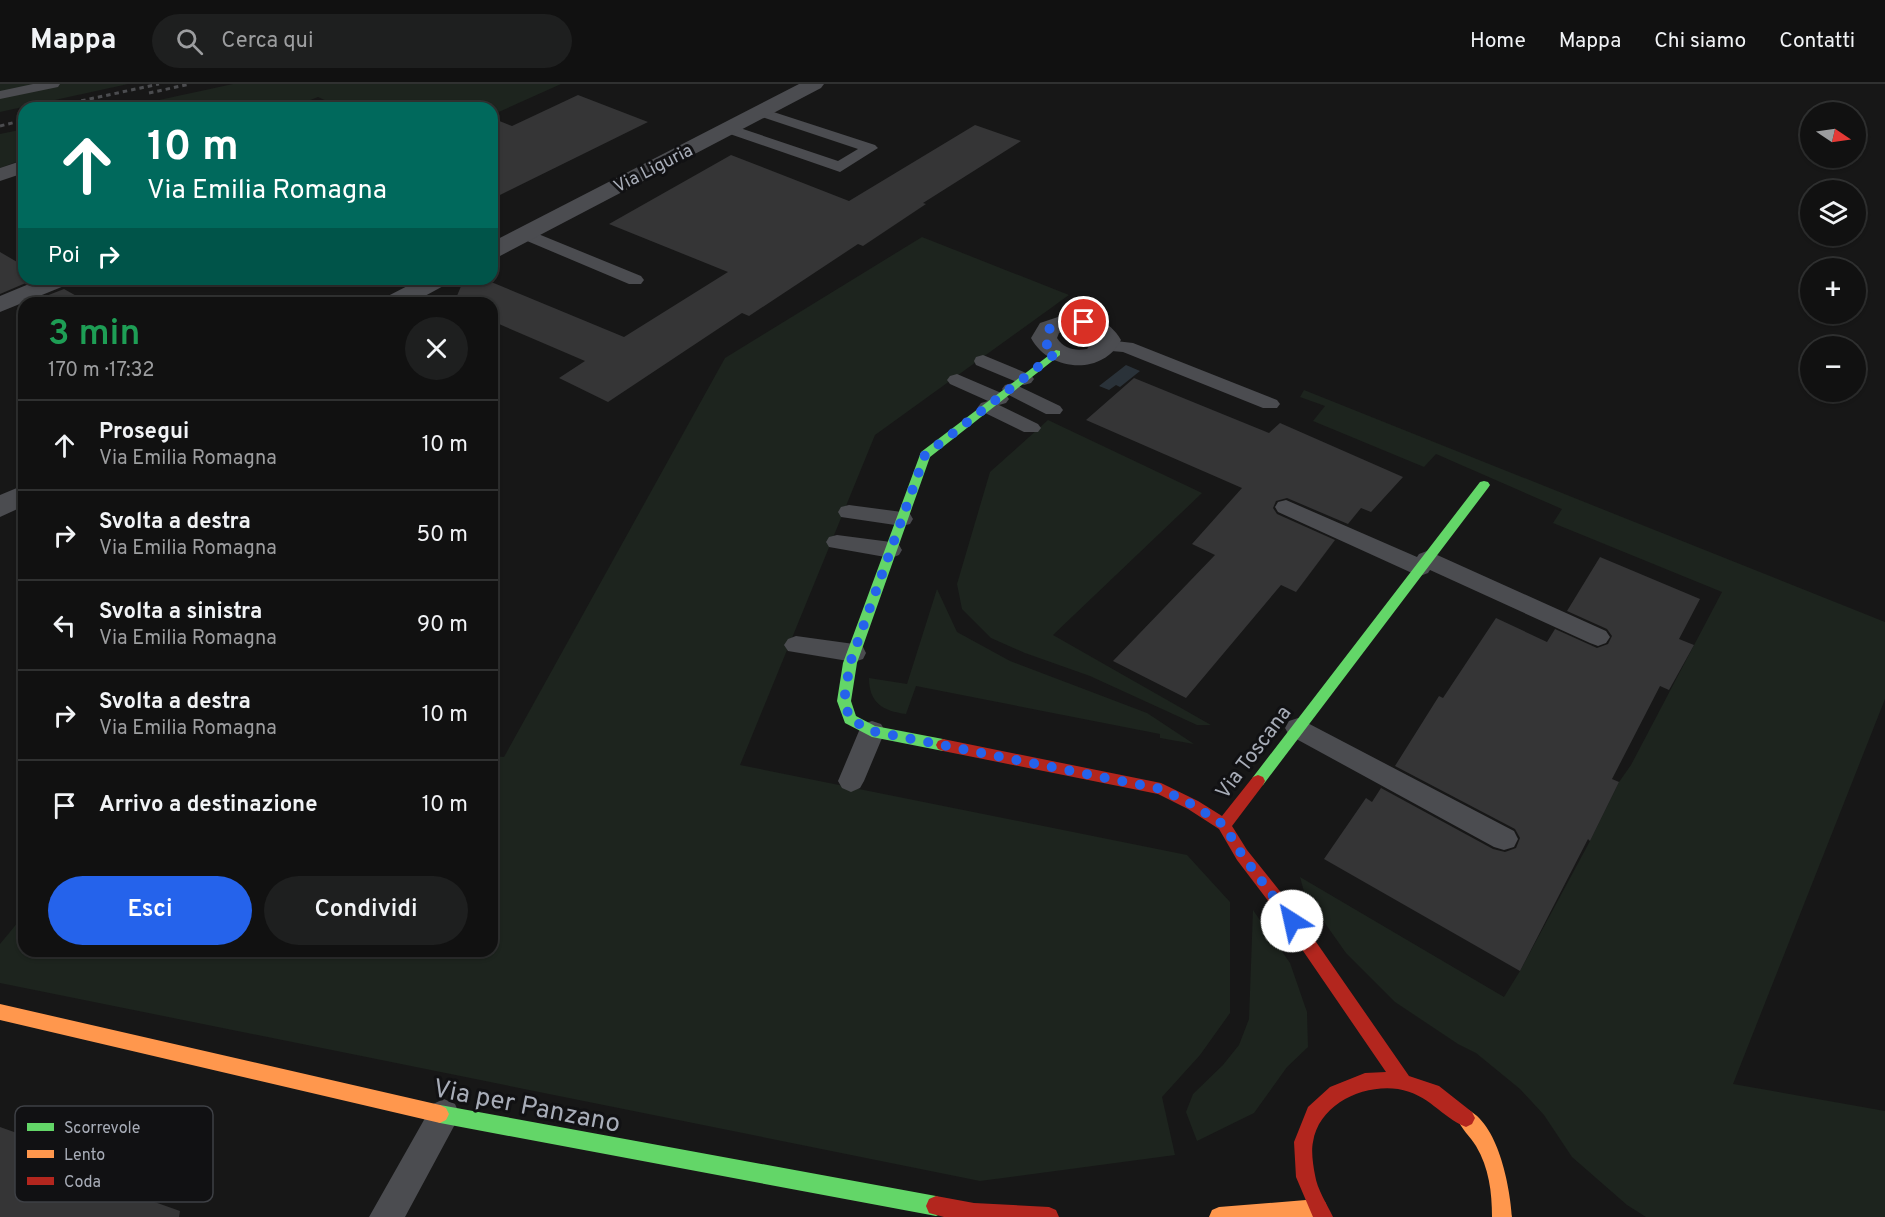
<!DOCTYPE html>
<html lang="it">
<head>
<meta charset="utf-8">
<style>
	:root { --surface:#111; --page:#1e1f1f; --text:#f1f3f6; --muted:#9c9d9f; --line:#303131; --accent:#2563eb }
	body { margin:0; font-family:Overpass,sans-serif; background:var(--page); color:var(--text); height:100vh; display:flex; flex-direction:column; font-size:22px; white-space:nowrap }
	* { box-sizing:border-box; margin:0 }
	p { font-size:20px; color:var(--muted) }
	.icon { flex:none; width:33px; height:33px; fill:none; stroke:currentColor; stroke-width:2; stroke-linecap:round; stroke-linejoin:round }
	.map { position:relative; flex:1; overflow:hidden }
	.panel { position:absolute; left:18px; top:213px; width:480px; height:660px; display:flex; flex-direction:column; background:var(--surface); border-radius:18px; box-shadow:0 2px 4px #0004,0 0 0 2px var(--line) }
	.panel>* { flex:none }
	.guide { position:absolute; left:18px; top:18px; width:480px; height:183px; border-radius:18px; box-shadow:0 2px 4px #0004,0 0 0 2px var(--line); background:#00695c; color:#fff; overflow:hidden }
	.needle { width:39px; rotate:103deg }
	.controls { position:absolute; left:1800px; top:18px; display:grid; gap:12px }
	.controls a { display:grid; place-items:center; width:66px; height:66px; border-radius:50%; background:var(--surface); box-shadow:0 2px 4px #0004,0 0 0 2px var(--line); font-size:30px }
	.pin { position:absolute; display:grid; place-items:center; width:51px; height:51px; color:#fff; margin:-26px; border:3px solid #fff; border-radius:50%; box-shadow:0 2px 6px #0007 }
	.me { position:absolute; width:66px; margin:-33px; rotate:325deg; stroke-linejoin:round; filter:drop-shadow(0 0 4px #0008) }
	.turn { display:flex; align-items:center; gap:21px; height:126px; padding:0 30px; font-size:27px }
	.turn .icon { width:78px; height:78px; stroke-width:2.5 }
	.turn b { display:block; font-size:42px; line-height:51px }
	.then { display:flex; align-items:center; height:57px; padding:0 30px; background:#0003; gap:12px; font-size:22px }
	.round { display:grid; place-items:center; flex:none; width:63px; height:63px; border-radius:32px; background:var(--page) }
	.headline { display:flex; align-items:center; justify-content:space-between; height:102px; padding:0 30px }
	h1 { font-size:36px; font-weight:600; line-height:45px; color:#1e9e55 }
	.primary-button { display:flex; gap:12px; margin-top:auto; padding:12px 30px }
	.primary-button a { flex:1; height:69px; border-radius:36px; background:var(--accent); color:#fff; font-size:24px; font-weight:600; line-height:69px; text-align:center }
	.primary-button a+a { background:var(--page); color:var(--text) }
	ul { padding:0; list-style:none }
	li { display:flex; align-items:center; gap:18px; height:90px; padding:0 30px; border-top:2px solid var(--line) }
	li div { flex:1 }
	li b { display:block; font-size:22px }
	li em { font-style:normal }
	header { display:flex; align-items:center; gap:36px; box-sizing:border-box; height:84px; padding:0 30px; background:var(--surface); border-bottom:2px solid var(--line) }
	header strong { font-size:28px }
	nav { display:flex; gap:33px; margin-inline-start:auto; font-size:21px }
	.search { width:420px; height:54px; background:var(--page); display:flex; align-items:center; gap:15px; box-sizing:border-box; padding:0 21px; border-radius:33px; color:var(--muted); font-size:22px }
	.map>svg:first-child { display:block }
</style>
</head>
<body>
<header>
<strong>Mappa</strong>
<div class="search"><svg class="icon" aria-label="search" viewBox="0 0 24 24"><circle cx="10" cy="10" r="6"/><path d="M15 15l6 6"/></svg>Cerca qui</div>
<nav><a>Home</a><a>Mappa</a><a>Chi siamo</a><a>Contatti</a></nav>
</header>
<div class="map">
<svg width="1885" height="1133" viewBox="0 0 1885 1133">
	<rect width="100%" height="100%" fill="#171717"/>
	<path fill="#1d241e" d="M 0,0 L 128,0 L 0,28 Z
		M 233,0 L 561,0 L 492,31 L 492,24 L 342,24 L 318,13 L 290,24 L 122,24 Z
		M 24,45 L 24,75 L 0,84 L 0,50 Z
		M 922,153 L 1069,211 L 875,351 L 740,681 L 1187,771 L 1230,818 L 1230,929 L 1200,971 L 1162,1013 L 1175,1071 L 980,1097 L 0,899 L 0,860 L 24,831 L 24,867 L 492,867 L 492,672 L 504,673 L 725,274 Z
		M 1304,306 L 1885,538 L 1885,615 L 1733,1000 L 1885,1027 L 1885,1133 L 1646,1133 L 1627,1121 L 1572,1073 L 1544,1031 L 1520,1005 L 1476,969 L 1458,960 L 1395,918 L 1346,869 L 1305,811 L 1300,793 L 1504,913 L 1520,887 L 1590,757 L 1619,698 L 1631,681 L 1722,508 L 1553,439 L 1562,425 L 1436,370 L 1424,383 L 1313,337 L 1325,322 L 1300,313 Z
		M 1048,336 L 1202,409 L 1053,551 L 1211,641 L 1197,641 L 1090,592 L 1025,569 L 991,554 L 962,525 L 957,500 L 990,388 Z
		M 937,505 L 957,548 L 1010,577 L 1147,629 L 1194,660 L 1160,654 L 1160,650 L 916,602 L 906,630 C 883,627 869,619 869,594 L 907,600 Z
		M 1253,826 L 1290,879 L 1307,928 L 1308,963 L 1287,983 L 1254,1029 L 1197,1057 L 1186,1028 L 1193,1010 L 1223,981 L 1239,961 L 1249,935 Z"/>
	<path fill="#2a3239" d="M 1126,281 L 1140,287 L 1120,303 L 1116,301 L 1109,306 L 1099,302 Z"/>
	<path fill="#353536" d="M 578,11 L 648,38 L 492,115 L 492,34 L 512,42 Z
		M 975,41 L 1021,57 L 923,119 L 926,120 L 863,162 L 858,160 L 749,232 L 742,229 L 608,318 L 559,294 L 585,277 L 492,237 L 492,219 L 454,219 L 464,195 L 484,195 L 624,253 L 728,188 L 609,140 L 731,71 L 849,117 Z
		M 0,168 L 24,182 L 24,195 L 35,195 L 0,210 Z
		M 64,205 L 89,219 L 28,219 Z
		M 1134,294 L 1269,349 L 1280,339 L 1403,393 L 1371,428 L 1361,424 L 1348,440 L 1287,414 L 1276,417 L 1273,424 L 1277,430 L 1335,456 L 1296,508 L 1281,501 L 1186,614 L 1113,577 L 1215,471 L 1192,460 L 1242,404 L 1086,336 Z
		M 1600,473 L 1700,515 L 1679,555 L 1694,561 L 1669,606 L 1660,602 L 1612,695 L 1619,698 L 1590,757 L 1588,755 L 1520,887 L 1324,775 L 1366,714 L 1372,718 L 1381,704 L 1493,765 L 1505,768 L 1516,764 L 1520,754 L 1515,745 L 1395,682 L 1439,612 L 1443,614 L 1496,534 L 1547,558 L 1555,545 L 1597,564 L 1608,560 L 1612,552 L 1607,545 L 1567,527 Z
		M 0,1043 L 59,1064 L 47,1080 L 180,1127 L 179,1133 L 0,1133 Z"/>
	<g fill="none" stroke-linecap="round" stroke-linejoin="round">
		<path fill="#4b4c50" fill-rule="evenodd" d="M 33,0 L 60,0 L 58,3 L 0,15 L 0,7 Z
			M 761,24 L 875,61 L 878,64 L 840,88 L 724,48 L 722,45 L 724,42 L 734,42 L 838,77 L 858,65 L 756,31 L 754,28 L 756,25 Z
			M 526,145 L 641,192 L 644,196 L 641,200 L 629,200 L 520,154 L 518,150 L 520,146 Z
			M 1107,256 L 1133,259 L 1277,316 L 1280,320 L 1277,324 L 1263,324 L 1123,268 L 1100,266 L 1098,262 L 1100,258 Z
			M 983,271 L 1031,291 L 1034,295 L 1031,299 L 1024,301 L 976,281 L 974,277 L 976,273 Z
			M 957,290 L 1006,311 L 1009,315 L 1006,319 L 999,321 L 1038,340 L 1041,344 L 1038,348 L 1024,348 L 981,327 L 978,323 L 981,319 L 988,317 L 950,300 L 947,296 L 950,292 Z
			M 1012,299 L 1060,322 L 1063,326 L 1060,330 L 1046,330 L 1005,309 L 1002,305 L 1005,301 Z
			M 1286,416 L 1417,473 L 1419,470 L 1427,467 L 1435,470 L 1606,547 L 1610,553 L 1606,559 L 1598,562 L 1590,559 L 1430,486 L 1428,489 L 1420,492 L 1412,489 L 1278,428 L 1275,423 L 1278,418 Z
			M 849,421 L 902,428 L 910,430 L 913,435 L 910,440 L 902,442 L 841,433 L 838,428 L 841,423 Z
			M 837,451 L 891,458 L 899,461 L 902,466 L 899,471 L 891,474 L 829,463 L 826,458 L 829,453 Z
			M 796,552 L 854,560 L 863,563 L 866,569 L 863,575 L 854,578 L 788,567 L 784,561 L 788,555 Z
			M 1298,634 L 1514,747 L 1518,755 L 1514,763 L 1504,766 L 1494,763 L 1289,651 L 1285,644 L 1289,637 Z
			M 872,637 L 881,640 L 885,647 L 864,697 L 860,704 L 851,708 L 842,704 L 838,697 L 859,647 L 863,640 Z
			M 444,1015 L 455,1020 L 460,1031 L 405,1133 L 369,1133 L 433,1020 Z"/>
		<path fill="#4b4c50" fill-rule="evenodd" d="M 799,0 L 824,0 L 821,4 L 500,172 L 492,174 L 492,158 Z
			M 24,76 L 24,89 L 0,97 L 0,84 Z
			M 41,195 L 73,195 L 69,200 L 0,228 L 0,212 Z
			M 421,195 L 451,195 L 447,200 L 412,219 L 381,219 L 384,214 Z
			M 1064,231 C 1088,230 1108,234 1121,256 C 1103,292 1049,288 1031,254 L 1040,239 ZM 1068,245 L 1082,246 L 1095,256 L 1087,265 C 1075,267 1064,265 1057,254 L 1059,249 Z
			M 24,401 L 24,422 L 0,433 L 0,411 Z"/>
		<path fill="#63d668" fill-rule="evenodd" d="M 1056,266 L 1060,267 L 1060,271 L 930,373 L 857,579 L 851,617 L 856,632 L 875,642 L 943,655 L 948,657 L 950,661 L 948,665 L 943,667 L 872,653 L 845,639 L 837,617 L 843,579 L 921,368 Z
			M 1484,397 L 1488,398 L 1490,401 L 1488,404 L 1263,701 L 1258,703 L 1253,701 L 1251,697 L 1253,693 L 1480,398 Z
			M 440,1021 L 936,1112 L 943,1115 L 946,1122 L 943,1129 L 936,1132 L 440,1039 L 434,1036 L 431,1030 L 434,1024 Z"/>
		<path fill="#ff974d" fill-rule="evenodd" d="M 0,920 L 440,1021 L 446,1024 L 449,1030 L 446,1036 L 440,1039 L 0,936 Z
			M 1466,1025 C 1498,1038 1510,1102 1512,1133 L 1492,1133 C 1492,1108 1489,1084 1476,1062 C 1470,1052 1461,1045 1457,1034 L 1460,1028 Z
			M 1318,1115 L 1325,1118 L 1328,1125 L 1325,1132 L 1322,1133 L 1209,1133 L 1212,1126 L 1219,1123 Z"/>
		<path fill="#b3261e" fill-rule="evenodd" d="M 943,655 L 1161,699 L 1198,717 L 1222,732 L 1253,693 L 1258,691 L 1263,693 L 1265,697 L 1263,701 L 1232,742 L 1247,766 L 1287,816 L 1409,992 L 1439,1002 L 1472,1028 L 1475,1034 L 1472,1040 L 1466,1043 C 1441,1033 1429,1010 1398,1005 C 1363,1000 1319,1020 1313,1058 C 1311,1067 1313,1081 1315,1091 C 1317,1105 1327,1120 1333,1133 L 1313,1133 L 1296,1093 L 1294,1058 L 1308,1023 L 1330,1003 L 1365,989 L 1386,988 L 1275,826 L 1237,776 L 1219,745 L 1188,725 L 1158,710 L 943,667 L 938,665 L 936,661 L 938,657 Z
			M 936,1112 L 974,1119 L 1049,1123 L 1056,1126 L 1059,1133 L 944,1133 L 929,1129 L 926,1122 L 929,1115 Z"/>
		<path stroke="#4b4c4f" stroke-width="3" stroke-dasharray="4.5 4" stroke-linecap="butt" d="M 149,9 L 190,0
			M 48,24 L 159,0
			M 0,42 L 24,36"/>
	</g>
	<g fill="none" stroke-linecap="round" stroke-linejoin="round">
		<path stroke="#2563eb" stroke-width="10" stroke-dasharray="0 18" d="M 1084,238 C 1068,237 1049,237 1044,254 L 1049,265 L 1056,269 L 925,371 L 850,579 L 844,617 L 850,635 L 872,647 L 1161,705 L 1193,721 L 1224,741 L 1242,771 L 1292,837"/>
	</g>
	<g text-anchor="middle" stroke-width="6" stroke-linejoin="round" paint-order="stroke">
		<g font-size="18" fill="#a8adb8" stroke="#111113">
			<text transform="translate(653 84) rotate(-27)" y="6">Via Liguria</text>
		</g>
		<g font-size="21" fill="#a8adb8" stroke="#111113">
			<text transform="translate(1253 668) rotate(-53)" y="7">Via Toscana</text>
		</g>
		<g font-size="26" fill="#a8adb8" stroke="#111113">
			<text transform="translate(527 1021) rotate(11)" y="9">Via per Panzano</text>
		</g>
	</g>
	<rect x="15" y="1022" width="198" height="96" rx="9" fill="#111113" stroke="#3e4045" stroke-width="1.5"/>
	<rect x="27" y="1039" width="27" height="8" fill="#63d668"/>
	<rect x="27" y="1066" width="27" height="8" fill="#ff974d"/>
	<rect x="27" y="1093" width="27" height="8" fill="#b3261e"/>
	<g font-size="16" fill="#a8adb8">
		<text x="64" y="1049">Scorrevole</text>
		<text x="64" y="1076">Lento</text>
		<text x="64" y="1103">Coda</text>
	</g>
</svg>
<div class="controls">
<a><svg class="needle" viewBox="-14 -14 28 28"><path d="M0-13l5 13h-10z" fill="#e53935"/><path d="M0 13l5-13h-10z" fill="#9c9d9f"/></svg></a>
<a><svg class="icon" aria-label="layers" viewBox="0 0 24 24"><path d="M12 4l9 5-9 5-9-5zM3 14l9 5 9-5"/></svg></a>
<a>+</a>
<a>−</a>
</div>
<div class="pin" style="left:1084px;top:238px;background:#d93025"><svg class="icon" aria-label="arrive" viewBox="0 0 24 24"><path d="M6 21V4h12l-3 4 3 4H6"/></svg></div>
<svg class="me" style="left:1292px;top:837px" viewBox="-20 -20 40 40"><circle r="19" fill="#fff"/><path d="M0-13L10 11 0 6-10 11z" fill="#2563eb"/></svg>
<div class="guide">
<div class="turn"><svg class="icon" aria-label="ahead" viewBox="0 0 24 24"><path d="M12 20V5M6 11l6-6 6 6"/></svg><div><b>10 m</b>Via Emilia Romagna</div></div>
<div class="then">Poi<svg class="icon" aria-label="right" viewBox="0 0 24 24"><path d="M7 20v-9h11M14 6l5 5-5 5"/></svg></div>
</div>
<section class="panel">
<div class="headline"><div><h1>3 min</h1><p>170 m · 17:32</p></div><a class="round"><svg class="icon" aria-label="close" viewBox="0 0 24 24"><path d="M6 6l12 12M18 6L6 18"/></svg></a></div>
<ul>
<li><svg class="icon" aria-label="ahead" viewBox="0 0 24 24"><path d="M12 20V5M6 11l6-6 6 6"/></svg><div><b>Prosegui</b><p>Via Emilia Romagna</p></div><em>10 m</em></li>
<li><svg class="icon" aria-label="right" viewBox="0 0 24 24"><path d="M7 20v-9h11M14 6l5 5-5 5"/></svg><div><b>Svolta a destra</b><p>Via Emilia Romagna</p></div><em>50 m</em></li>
<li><svg class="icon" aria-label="left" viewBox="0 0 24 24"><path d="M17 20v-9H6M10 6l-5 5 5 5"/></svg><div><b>Svolta a sinistra</b><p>Via Emilia Romagna</p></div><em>90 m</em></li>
<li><svg class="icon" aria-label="right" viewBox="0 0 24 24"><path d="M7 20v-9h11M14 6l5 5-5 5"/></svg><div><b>Svolta a destra</b><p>Via Emilia Romagna</p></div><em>10 m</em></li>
<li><svg class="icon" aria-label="arrive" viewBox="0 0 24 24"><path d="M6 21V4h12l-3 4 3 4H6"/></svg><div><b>Arrivo a destinazione</b></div><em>10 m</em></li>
</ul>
<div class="primary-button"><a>Esci</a><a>Condividi</a></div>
</section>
</div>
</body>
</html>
